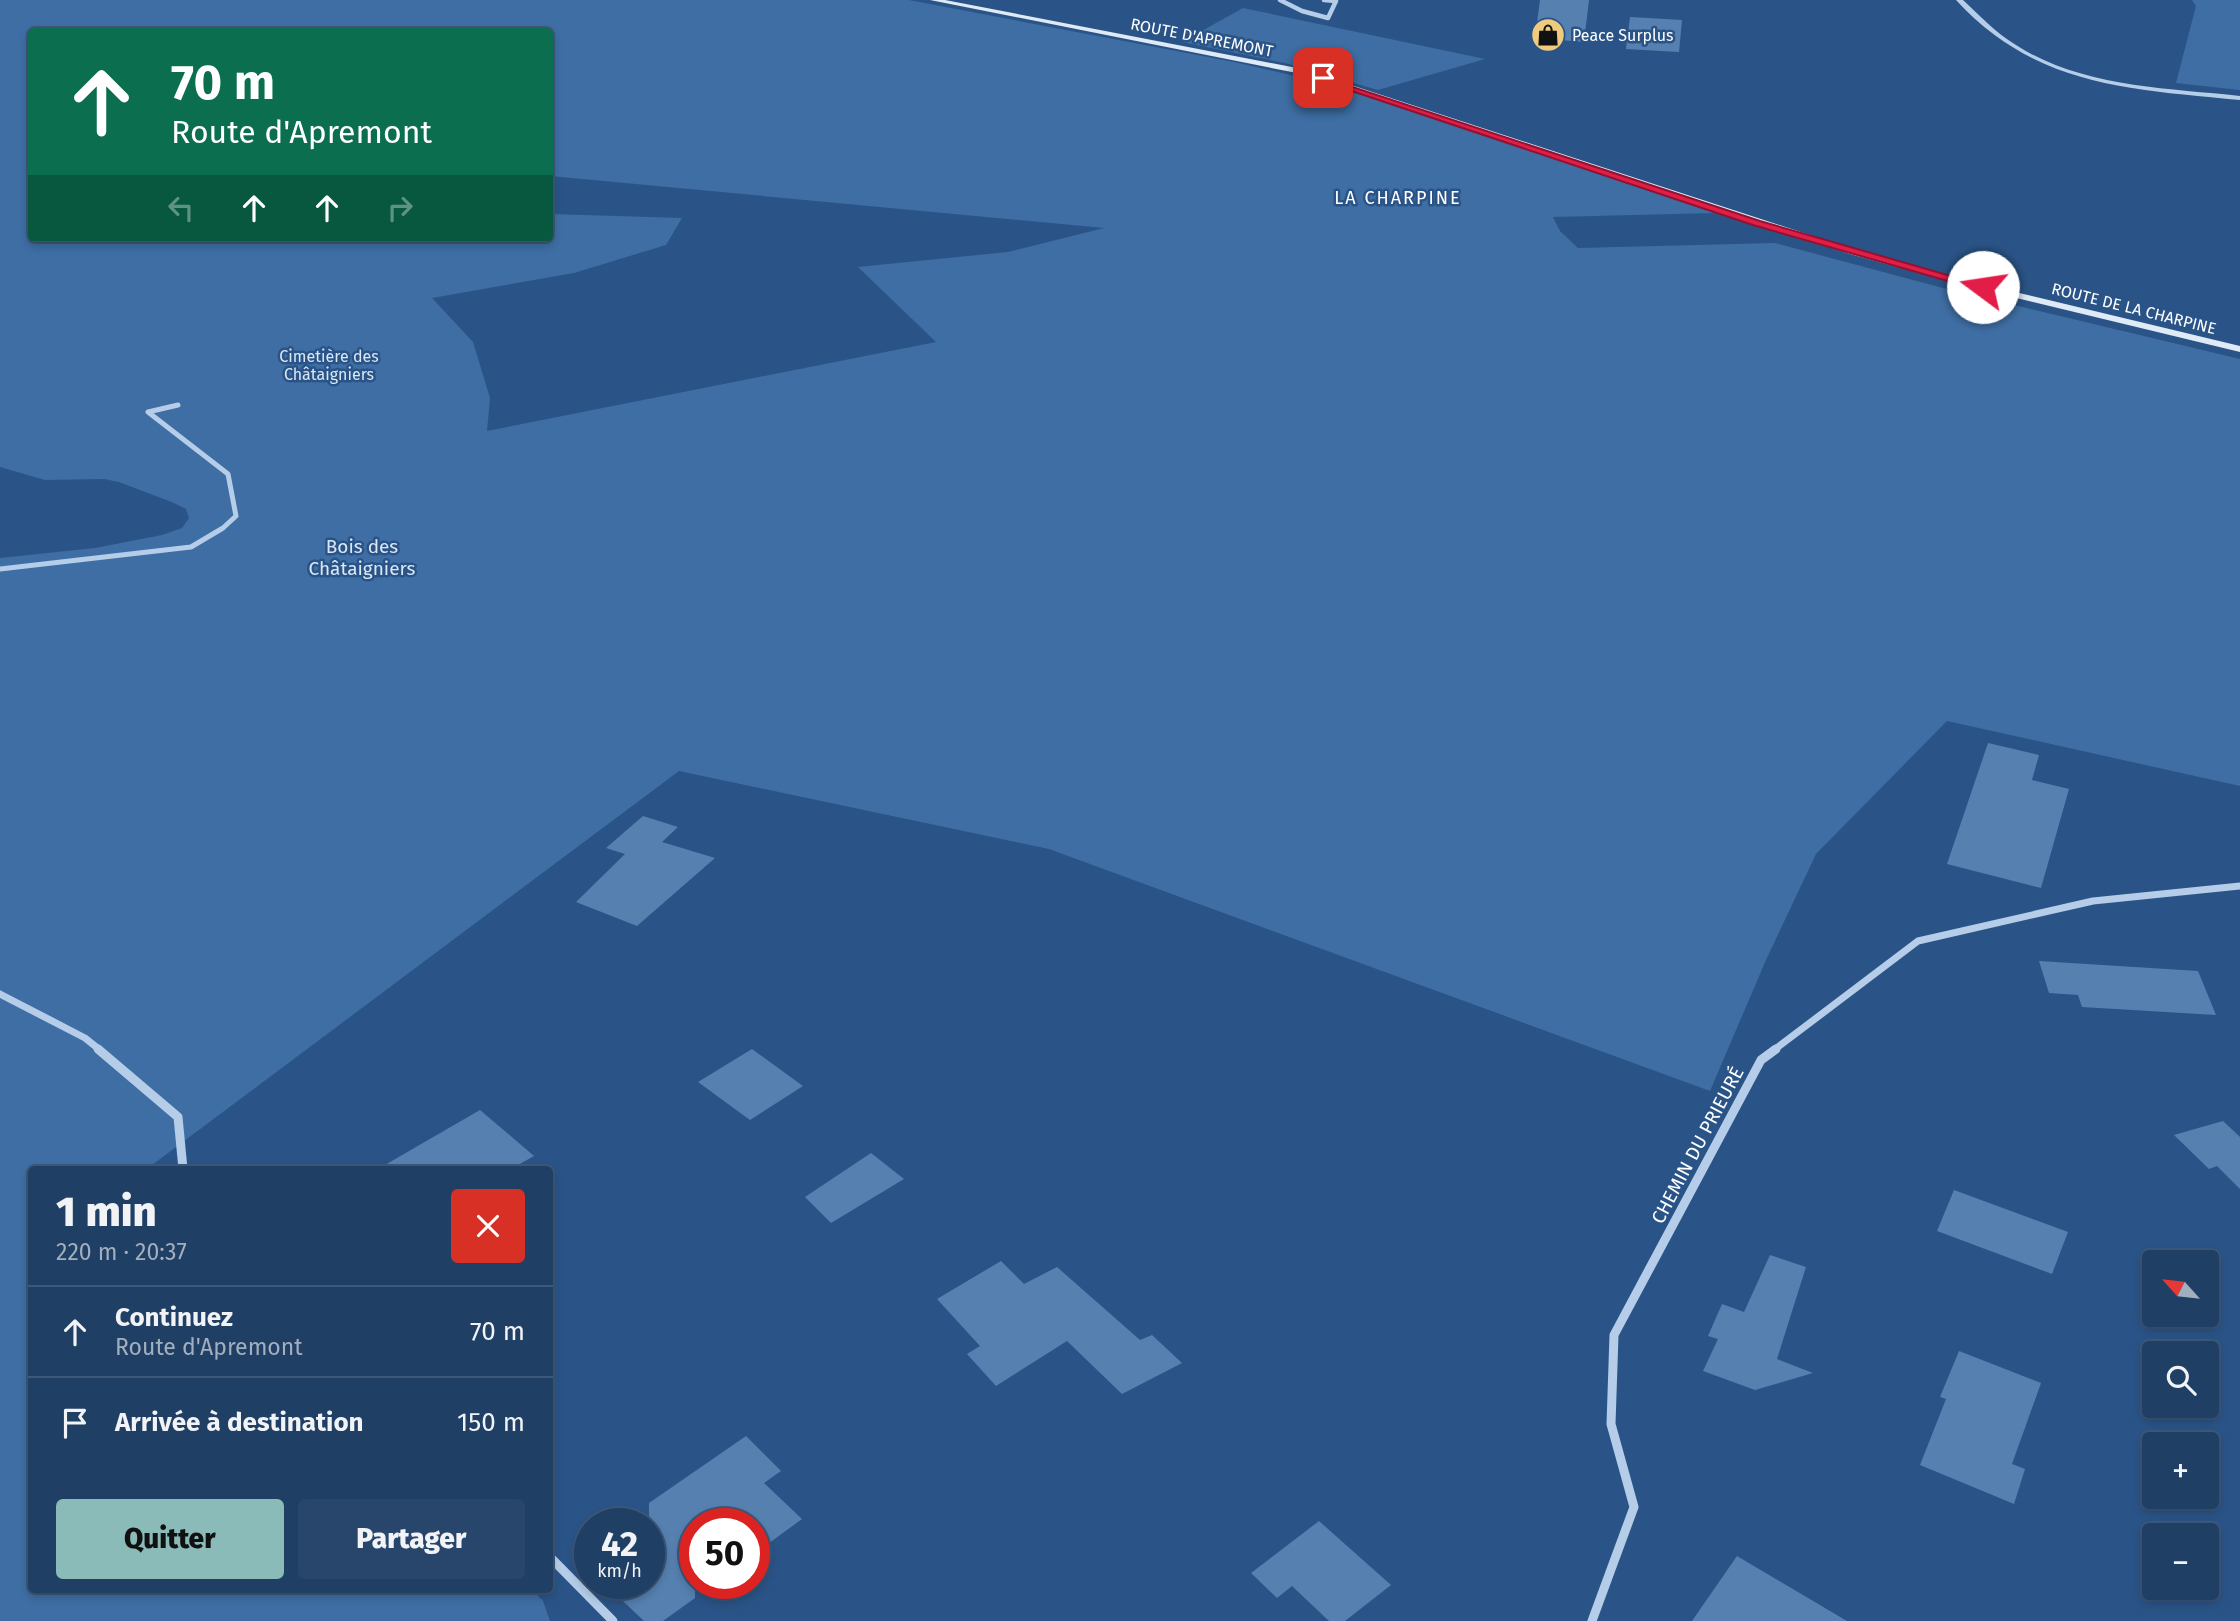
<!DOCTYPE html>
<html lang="fr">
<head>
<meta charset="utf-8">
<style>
	:root { --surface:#203f65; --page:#28466b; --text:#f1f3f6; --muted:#a2afbf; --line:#3d5879; --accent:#8bbbb9 }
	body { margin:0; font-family:"Fira Sans",sans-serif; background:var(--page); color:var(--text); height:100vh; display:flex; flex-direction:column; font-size:26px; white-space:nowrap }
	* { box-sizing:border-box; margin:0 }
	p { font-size:23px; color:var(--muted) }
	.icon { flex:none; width:38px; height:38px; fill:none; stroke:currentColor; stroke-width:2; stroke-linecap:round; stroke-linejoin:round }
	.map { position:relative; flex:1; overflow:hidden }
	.panel { position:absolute; left:28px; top:1166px; width:525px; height:427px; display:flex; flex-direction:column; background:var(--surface); border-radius:7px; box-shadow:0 4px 10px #0003,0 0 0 2px var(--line) }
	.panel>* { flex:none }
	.guide { position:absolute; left:28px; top:28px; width:525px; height:214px; border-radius:7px; box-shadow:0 4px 10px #0003,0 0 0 2px var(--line); background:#0b6e4f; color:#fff; overflow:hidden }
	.needle { width:46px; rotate:297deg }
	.fabs { position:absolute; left:2142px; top:1250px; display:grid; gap:14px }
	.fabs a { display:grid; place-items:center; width:77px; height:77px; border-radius:7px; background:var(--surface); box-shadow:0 4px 10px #0003,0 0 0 2px var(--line); font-size:35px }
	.speed { position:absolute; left:574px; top:1508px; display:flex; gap:14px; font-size:35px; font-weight:700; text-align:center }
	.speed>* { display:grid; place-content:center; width:91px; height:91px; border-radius:50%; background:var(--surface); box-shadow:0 4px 10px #0003,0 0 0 2px var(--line); line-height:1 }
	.speed small { font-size:18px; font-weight:400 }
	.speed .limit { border:10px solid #d22; background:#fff; color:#111 }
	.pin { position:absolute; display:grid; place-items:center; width:60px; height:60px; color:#fff; margin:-30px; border-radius:14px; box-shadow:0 4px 10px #0006 }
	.me { position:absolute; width:77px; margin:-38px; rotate:284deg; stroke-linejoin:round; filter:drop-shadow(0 0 5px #0008) }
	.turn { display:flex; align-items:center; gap:24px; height:147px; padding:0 28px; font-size:32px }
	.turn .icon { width:91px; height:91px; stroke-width:2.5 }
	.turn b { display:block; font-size:49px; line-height:60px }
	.lanes { display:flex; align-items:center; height:66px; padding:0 28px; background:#0003; justify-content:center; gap:35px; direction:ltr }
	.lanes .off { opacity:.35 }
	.round { display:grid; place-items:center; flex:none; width:74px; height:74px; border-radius:7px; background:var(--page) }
	.overview { display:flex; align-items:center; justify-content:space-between; height:119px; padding:0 28px }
	h1 { font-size:42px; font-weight:800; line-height:52px }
	.button { display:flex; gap:14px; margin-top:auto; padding:14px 28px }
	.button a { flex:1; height:80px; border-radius:7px; background:var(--accent); color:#111; font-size:28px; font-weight:800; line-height:80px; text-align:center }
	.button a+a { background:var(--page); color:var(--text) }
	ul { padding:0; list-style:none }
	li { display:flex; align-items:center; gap:21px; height:91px; padding:0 28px; border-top:2px solid var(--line) }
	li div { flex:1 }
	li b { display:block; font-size:26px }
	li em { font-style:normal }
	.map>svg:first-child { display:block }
</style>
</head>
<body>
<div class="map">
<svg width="2240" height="1621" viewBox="0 0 2240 1621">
	<rect width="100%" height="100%" fill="#2a5487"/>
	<path fill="#3e6ea3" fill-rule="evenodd" d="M 0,0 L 909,0 L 1234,62 L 1322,82 L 1715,213 L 1553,217 L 1560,231 L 1578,248 L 1775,243 L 1943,288 L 2240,359 L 2240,786 L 1947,721 L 1816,854 L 1766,960 L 1710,1091 L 1049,849 L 679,771 L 152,1165 L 155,1169 L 32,1169 L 32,1589 L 532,1589 L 543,1601 L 550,1621 L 0,1621 L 0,558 L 95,548 L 162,535 L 182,528 L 189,518 L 186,509 L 174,503 L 119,482 L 104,479 L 45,480 L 0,467 ZM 32,32 L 550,32 L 550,176 L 1104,228 L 1008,252 L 858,267 L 936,342 L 487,431 L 490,398 L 473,342 L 432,298 L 574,273 L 666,245 L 682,218 L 550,214 L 550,238 L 32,238 Z
		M 2192,0 L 2240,0 L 2240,90 L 2176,83 L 2196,6 Z
		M 1243,8 L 1485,59 L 1378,90 L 1285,63 L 1182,42 Z"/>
	<path fill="#5680b0" d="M 1540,0 L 1589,0 L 1584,42 L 1535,38 Z
		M 1630,17 L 1682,20 L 1679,52 L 1626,49 Z
		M 1988,743 L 2039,755 L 2032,780 L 2069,789 L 2041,888 L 1947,864 Z
		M 643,816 L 678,827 L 662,842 L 715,858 L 637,926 L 576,902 L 625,854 L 606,848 Z
		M 2039,961 L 2198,971 L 2216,1015 L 2082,1007 L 2078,995 L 2049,993 Z
		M 752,1049 L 803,1086 L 750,1120 L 698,1082 Z
		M 480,1110 L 534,1156 L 511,1169 L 378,1169 Z
		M 2223,1121 L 2240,1137 L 2240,1189 L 2217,1166 L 2209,1169 L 2174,1135 Z
		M 871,1153 L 904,1179 L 831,1223 L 805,1197 Z
		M 1954,1190 L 2068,1232 L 2052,1274 L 1937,1231 Z
		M 1770,1255 L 1806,1267 L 1777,1359 L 1813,1373 L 1755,1390 L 1703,1371 L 1718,1339 L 1708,1336 L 1722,1304 L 1744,1312 Z
		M 1001,1261 L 1024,1284 L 1057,1267 L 1140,1340 L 1152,1335 L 1182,1363 L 1122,1394 L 1067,1341 L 996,1386 L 967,1354 L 980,1346 L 937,1299 Z
		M 1959,1351 L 2041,1383 L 2012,1464 L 2025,1469 L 2014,1504 L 1920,1465 L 1946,1399 L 1940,1397 Z
		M 746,1436 L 781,1471 L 764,1483 L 802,1519 L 754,1554 L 754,1524 L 695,1524 L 695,1598 L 663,1621 L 644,1621 L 605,1584 L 649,1584 L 649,1503 Z
		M 1319,1521 L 1391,1585 L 1345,1621 L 1329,1621 L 1292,1586 L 1277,1598 L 1251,1573 Z
		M 1737,1556 L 1847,1621 L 1692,1621 Z"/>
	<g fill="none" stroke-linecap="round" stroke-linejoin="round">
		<path stroke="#b5cde8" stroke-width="4.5" d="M 1280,0 L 1302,11 L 1328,18 L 1336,1 L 1324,0"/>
		<path stroke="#b5cde8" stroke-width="5" d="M 0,569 L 191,547 L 223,528 L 236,516 L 228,474 L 148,412 L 178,405"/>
		<path stroke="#b5cde8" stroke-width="7" d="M 0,994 L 85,1038 L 100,1050
			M 1774,1050 L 1918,941 L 2093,901 L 2240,886"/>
		<path stroke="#b5cde8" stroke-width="9" d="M 98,1049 L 178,1117 L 183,1169
			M 550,1557 L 613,1621
			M 1592,1621 L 1634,1507 L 1611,1424 L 1614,1335 L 1761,1060 L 1776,1049"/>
		<path fill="#b5cde8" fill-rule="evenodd" d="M 1956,0 L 1963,0 C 1980,16 1996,33 2016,45 C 2081,87 2165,88 2240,96 L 2240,100 C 2130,89 2036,87 1956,0 Z"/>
		<path fill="#dfeaf7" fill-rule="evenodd" d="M 930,0 L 945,0 L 1302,69 L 1856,250 L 1961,279 L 2240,346 L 2240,352 L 1955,283 L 1850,254 L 1297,73 Z"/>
	</g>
	<path fill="#e11d48" stroke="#92132f" stroke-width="2" d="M 1319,76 L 1760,221 L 1989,287 L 1979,290 L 1753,225 L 1319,80 Z"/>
	<defs>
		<g id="shop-disc" transform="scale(1.75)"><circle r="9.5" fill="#eecb7d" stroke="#2a5487"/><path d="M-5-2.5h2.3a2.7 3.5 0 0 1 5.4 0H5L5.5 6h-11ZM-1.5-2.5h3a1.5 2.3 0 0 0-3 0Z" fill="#111"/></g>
	</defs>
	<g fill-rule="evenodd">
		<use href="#shop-disc" x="1548" y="35"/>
	</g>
	<g text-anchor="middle" stroke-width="5" stroke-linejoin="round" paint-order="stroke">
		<g font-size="16" fill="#fff" stroke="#2a5487" text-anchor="start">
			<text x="1572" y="41">Peace Surplus</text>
		</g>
		<g font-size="16" fill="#fff" stroke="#2a5487">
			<text transform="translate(1202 37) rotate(11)" y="6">ROUTE D'APREMONT</text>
			<text transform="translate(2134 308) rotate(14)" y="6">ROUTE DE LA CHARPINE</text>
		</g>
		<g font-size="16" fill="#d9e7f6" stroke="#2a5487">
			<text x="329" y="362">Cimetière des<tspan x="329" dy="18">Châtaigniers</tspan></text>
		</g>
		<g font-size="18" letter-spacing="2" fill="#fff" stroke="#2a5487">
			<text x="1398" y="204">LA CHARPINE</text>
		</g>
		<g font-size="19" fill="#d9e7f6" stroke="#2a5487">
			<text x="362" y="553">Bois des<tspan x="362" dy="22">Châtaigniers</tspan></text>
		</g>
		<g font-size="19" fill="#fff" stroke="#2a5487">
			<text transform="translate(1697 1145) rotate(-62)" y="7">CHEMIN DU PRIEURÉ</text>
		</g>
	</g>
</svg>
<div class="fabs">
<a><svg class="needle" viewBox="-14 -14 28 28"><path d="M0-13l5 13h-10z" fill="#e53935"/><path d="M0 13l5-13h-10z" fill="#a2afbf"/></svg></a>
<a><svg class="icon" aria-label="search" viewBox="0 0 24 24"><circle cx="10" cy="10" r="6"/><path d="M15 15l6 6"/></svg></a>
<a>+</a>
<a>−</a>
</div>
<div class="speed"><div>42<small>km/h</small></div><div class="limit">50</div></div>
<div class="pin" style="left:1323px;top:78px;background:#d93025"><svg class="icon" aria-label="arrive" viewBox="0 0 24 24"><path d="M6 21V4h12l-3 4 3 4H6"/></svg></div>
<svg class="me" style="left:1983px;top:287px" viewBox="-20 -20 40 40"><circle r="19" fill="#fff"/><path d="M0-13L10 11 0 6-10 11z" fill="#e11d48"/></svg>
<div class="guide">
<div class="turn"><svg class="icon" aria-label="ahead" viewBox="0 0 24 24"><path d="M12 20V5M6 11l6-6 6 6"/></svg><div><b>70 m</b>Route d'Apremont</div></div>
<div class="lanes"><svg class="icon off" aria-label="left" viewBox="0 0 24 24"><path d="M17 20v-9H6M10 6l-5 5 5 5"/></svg><svg class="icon" aria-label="ahead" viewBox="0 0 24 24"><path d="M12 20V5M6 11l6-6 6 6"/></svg><svg class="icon" aria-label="ahead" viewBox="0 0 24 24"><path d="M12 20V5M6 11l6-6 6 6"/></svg><svg class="icon off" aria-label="right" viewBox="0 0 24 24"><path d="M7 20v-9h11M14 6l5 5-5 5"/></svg></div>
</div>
<section class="panel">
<div class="overview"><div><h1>1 min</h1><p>220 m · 20:37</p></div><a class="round" style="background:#d93025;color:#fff"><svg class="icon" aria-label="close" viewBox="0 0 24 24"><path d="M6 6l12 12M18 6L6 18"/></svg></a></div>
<ul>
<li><svg class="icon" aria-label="ahead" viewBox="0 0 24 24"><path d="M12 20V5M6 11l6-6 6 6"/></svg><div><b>Continuez</b><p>Route d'Apremont</p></div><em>70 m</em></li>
<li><svg class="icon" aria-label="arrive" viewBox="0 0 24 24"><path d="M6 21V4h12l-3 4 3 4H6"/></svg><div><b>Arrivée à destination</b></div><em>150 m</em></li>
</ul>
<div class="button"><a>Quitter</a><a>Partager</a></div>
</section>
</div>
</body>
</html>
